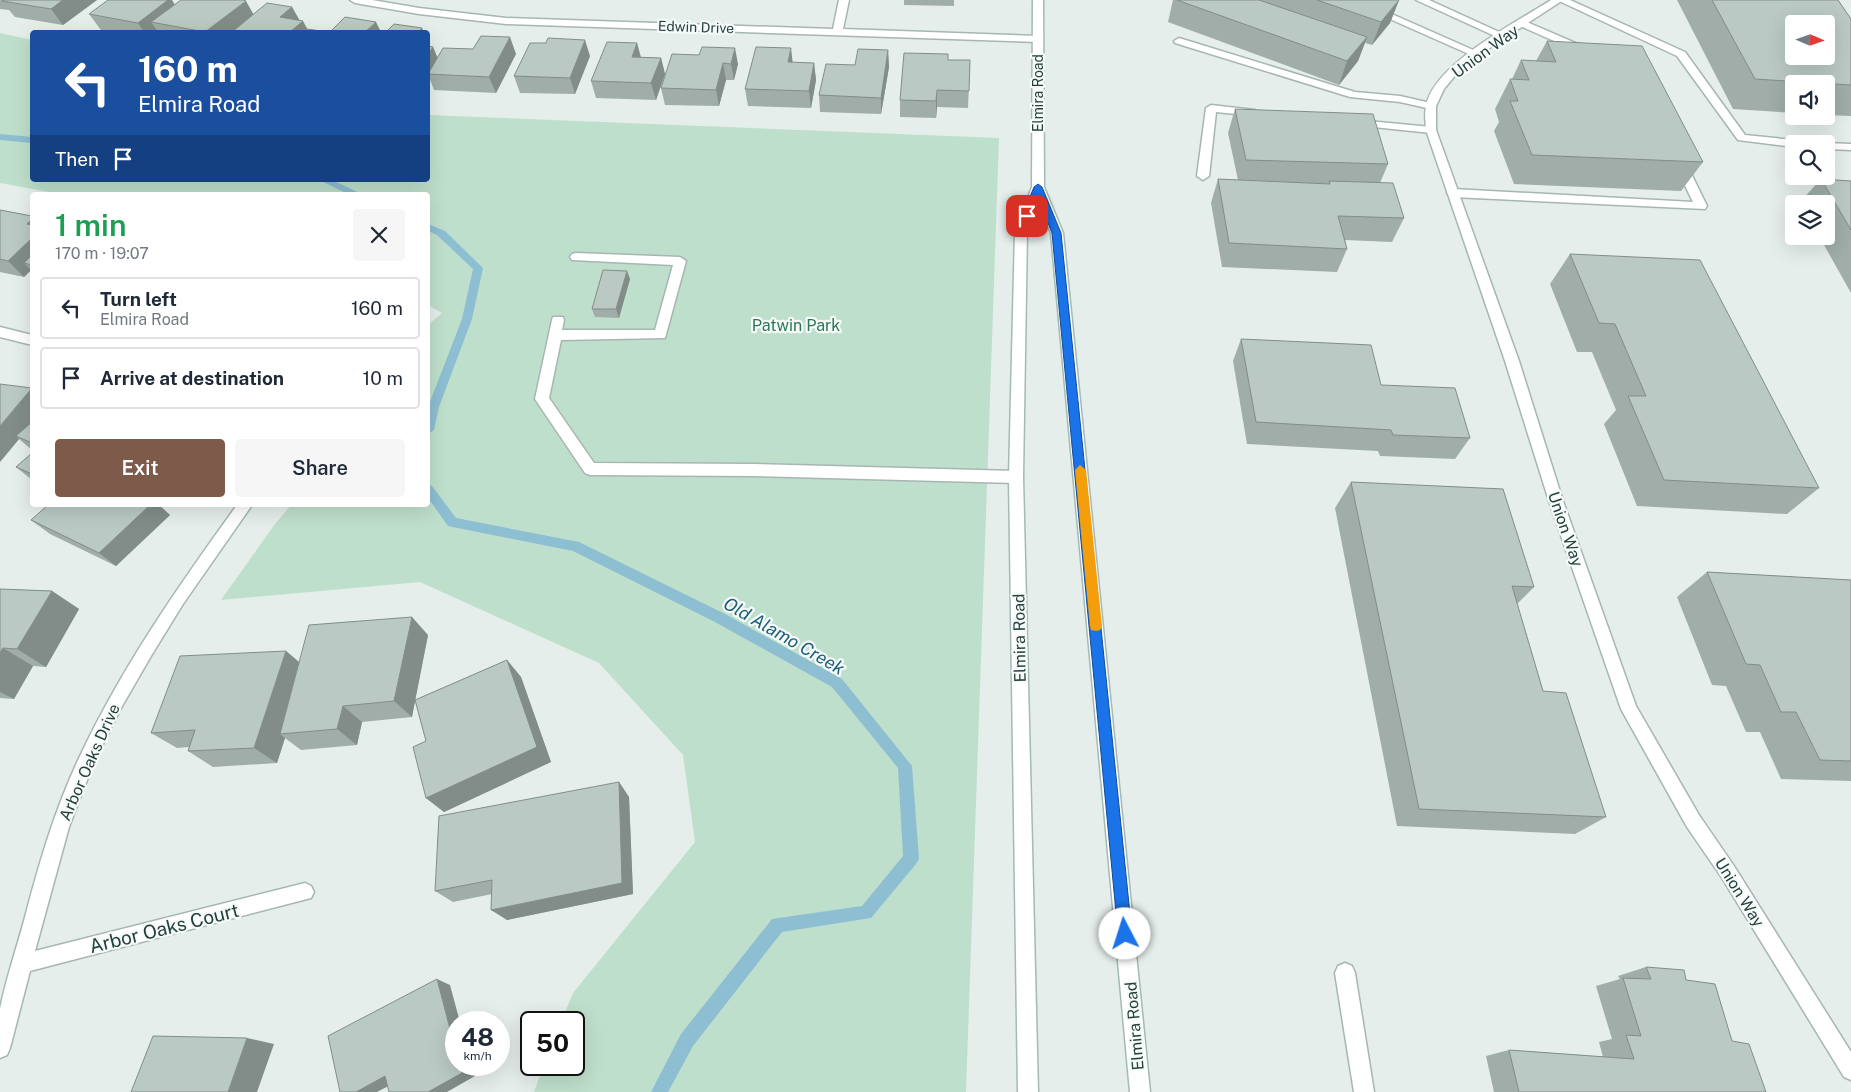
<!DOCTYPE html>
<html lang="en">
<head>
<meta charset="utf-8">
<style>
	:root { --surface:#fff; --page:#f6f6f7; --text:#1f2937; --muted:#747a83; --line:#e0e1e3; --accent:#7d5a49 }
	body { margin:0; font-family:"Public Sans",sans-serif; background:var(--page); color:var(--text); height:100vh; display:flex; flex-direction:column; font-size:19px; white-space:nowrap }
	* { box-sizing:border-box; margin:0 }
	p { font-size:16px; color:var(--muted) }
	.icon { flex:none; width:28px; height:28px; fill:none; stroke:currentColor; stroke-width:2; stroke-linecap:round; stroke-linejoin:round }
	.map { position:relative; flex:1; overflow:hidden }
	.drawer { position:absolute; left:30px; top:192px; width:400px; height:315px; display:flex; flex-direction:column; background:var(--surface); border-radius:5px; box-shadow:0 5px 20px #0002 }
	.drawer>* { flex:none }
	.hud { position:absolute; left:30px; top:30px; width:400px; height:152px; border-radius:5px; box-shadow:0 5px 20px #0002; background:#1a4fa0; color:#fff; overflow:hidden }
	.needle { width:32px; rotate:92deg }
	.controls { position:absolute; left:1785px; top:15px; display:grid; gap:10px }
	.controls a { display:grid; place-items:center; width:50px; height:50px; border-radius:5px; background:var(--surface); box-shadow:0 5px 20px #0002; font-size:25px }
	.speed { position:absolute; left:445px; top:1011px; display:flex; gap:10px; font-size:25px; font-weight:700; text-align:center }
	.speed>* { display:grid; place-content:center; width:65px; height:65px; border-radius:50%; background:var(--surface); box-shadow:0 5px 20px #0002; line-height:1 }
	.speed small { font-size:12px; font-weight:400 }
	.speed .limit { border:2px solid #111; border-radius:8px; background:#fff; color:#111 }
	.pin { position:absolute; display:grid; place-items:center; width:42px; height:42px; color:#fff; margin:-21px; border-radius:10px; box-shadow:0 2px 8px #0006 }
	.me { position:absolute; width:55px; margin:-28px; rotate:355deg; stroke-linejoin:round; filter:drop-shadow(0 0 4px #0008) }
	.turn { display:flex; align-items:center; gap:18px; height:105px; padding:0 25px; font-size:22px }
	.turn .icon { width:65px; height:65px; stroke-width:2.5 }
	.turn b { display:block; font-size:35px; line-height:42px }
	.then { display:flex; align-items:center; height:48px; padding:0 25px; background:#0003; gap:10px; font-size:19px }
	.round { display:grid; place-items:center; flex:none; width:52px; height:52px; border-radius:5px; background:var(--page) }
	.headline { display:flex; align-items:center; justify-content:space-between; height:85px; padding:0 25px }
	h1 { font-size:30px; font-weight:600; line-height:38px; color:#1e9e55 }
	.primary-button { display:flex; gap:10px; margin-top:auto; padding:10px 25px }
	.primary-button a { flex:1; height:58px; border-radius:5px; background:var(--accent); color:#fff; font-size:20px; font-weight:600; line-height:58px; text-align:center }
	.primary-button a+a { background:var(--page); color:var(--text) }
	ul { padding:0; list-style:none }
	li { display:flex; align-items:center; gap:15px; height:62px; margin:0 10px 8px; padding:0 15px; border:2px solid var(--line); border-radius:5px }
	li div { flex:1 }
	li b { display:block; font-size:19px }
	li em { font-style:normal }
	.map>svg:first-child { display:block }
</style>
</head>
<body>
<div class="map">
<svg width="1851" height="1092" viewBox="0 0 1851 1092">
	<rect width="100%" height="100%" fill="#e5eeeb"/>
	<path fill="#bedfcb" d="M 0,33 L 32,40 L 32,180 L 428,180 L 428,115 L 999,138 L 966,1092 L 534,1092 L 544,1065 L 574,1065 L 574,1022 L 561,1022 L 573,993 L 695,842 L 683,755 L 599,663 L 420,582 L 221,600 L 275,524 L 291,505 L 428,505 L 428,325 L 442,313 L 428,305 L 428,195 L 65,195 L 0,183 Z"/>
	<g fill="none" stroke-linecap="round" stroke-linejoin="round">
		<path fill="#8ebed2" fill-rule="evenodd" d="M 0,134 L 32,137 L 32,143 L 0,140 Z
			M 319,180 L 332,180 L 364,195 L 350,195 Z
			M 428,224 L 445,231 L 483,268 L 472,319 L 439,407 L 434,430 L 428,434 L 428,407 L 462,319 L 473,269 L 437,235 L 428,231 Z
			M 428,484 L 432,486 L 456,518 L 579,542 L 725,614 L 842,679 L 912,766 L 919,859 L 916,864 L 871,918 L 782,932 L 693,1046 L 668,1092 L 651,1092 L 681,1034 L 772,919 L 862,906 L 903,856 L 898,768 L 832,687 L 715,622 L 573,551 L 448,526 L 428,498 Z"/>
		<g stroke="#a7b6b3" stroke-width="3">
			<path id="service" d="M 1347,0 L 1360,0 L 1480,53 L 1475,56 L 1471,55 Z
				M 1416,0 L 1429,0 L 1508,36 L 1507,38 L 1499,38 Z
				M 1557,0 L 1570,0 L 1685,52 L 1745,135 L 1803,141 L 1808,144 L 1794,144 L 1794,147 L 1738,140 L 1677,56 Z
				M 1522,20 L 1587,48 L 1588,50 L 1583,53 L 1579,52 L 1518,25 L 1518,21 Z
				M 1179,38 L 1355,92 L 1400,96 L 1435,104 L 1436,106 L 1431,109 L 1400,102 L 1350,97 L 1175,43 L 1174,41 Z
				M 1211,105 L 1255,110 L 1260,113 L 1255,116 L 1216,112 L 1209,176 L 1203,180 L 1197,176 L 1206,108 Z
				M 1358,120 L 1431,127 L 1436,130 L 1431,133 L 1354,125 L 1353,123 Z
				M 1826,143 L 1851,144 L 1851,150 L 1826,149 L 1826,144 L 1822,144 Z
				M 1680,159 L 1686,163 L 1707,206 L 1705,209 L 1453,197 L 1447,193 L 1453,189 L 1693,202 L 1674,163 Z
				M 576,253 L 680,257 L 686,261 L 665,338 L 561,340 L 549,398 L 594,463 L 753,464 L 1016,471 L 1021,473 L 1023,477 L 1021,481 L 1016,483 L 753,476 L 590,475 L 585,473 L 535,399 L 552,320 L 553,317 L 563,317 L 564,320 L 562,330 L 655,330 L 673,265 L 572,260 L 570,257 L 572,254 Z
				M 1345,963 L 1352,966 L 1355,973 L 1374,1092 L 1354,1092 L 1335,973 L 1338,966 Z"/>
		</g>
		<g stroke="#a7b6b3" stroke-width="3">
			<path id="minor" d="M 350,0 L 372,0 L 419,8 L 506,18 L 833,29 L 839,0 L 849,0 L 843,29 L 1038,36 L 1043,39 L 1038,42 L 506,24 L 419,14 L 355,3 Z
				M 1551,0 L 1563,0 L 1479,55 L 1458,72 L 1444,89 L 1436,106 L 1436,130 L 1519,361 L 1563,501 L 1636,706 L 1699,815 L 1734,866 L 1851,1052 L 1851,1080 L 1844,1077 L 1722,878 L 1687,827 L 1621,709 L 1549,501 L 1505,361 L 1426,130 C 1426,123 1424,114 1426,107 C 1432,65 1517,22 1551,0 Z
				M 0,327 L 32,335 L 32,345 L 0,337 Z
				M 237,505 L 252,505 L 183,604 L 151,656 L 121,708 L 94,762 L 69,827 L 35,951 L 305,883 L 311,886 L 314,892 L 311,898 L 30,971 L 10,1048 L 7,1055 L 0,1058 C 0,1042 0,1024 0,1009 C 6,979 16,950 24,921 C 39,863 56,805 82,752 C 124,664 180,584 237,505 Z"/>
		</g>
		<g stroke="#a3bab5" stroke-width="3">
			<path id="secondary" d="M 1033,0 L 1043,0 L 1044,187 L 1063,233 L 1150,1092 L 1130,1092 L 1051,233 L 1038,201 L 1027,230 L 1023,477 L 1038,1092 L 1018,1092 L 1009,477 L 1015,230 L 1032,187 Z"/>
		</g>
		<use href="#service" fill="#fff" fill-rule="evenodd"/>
		<use href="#minor" fill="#fff" fill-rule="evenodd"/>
		<use href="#secondary" fill="#fff" fill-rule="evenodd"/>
	</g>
	<path fill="#a0ada9" d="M 0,0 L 97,0 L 63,25 L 15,17 L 9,10 L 0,9 Z
		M 904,0 L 954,0 L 954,6 L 904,5 Z
		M 1173,0 L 1399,0 L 1390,23 L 1372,45 L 1365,43 L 1358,61 L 1339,85 L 1168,22 Z
		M 1677,0 L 1838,0 L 1851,19 L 1851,116 L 1826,115 L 1826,84 L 1794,84 L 1794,113 L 1733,109 Z
		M 175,5 L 253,14 L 292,7 L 300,21 L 307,29 L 328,32 L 114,32 L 101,30 L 89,14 Z
		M 1547,41 L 1703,162 L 1681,191 L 1514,184 L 1494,131 L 1499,122 L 1495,109 L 1510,79 L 1512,79 L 1521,60 L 1536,61 Z
		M 637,43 L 641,57 L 661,58 L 665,74 L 656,100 L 596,98 L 591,81 Z
		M 428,46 L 433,47 L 437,57 L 516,54 L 496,93 L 434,90 L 429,77 L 428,79 Z
		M 888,50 L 889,67 L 881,114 L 820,112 L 819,95 L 855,65 Z
		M 699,55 L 738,64 L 734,80 L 726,80 L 719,106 L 665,105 L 661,88 Z
		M 590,56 L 575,94 L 520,93 L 514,76 Z
		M 948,60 L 970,60 L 968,108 L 937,107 L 936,118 L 900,117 L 900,100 Z
		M 792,63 L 814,63 L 816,80 L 811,108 L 748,106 L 745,89 Z
		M 1235,109 L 1388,164 L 1380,183 L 1404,218 L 1392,242 L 1345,240 L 1347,249 L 1337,272 L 1222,267 L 1211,203 L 1218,179 L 1238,180 L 1228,133 Z
		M 1821,179 L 1851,181 L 1851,293 L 1819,236 L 1826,236 L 1826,204 L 1801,204 L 1800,202 Z
		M 0,210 L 32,216 L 32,272 L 31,270 L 24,277 L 0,272 Z
		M 1570,254 L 1819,488 L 1787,514 L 1637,506 L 1604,424 L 1616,410 L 1592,352 L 1577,352 L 1550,284 Z
		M 627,271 L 630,279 L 619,318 L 595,317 L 592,309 Z
		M 1241,339 L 1381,385 L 1470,438 L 1455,459 L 1380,456 L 1378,451 L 1247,444 L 1233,361 Z
		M 32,389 L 32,450 L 19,439 L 0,462 Z
		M 32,453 L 32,480 L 16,467 Z
		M 1351,482 L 1534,587 L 1517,604 L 1543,691 L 1606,817 L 1575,834 L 1397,826 L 1335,508 Z
		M 48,505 L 159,505 L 170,515 L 116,566 L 50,534 L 31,520 Z
		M 1707,572 L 1851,580 L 1851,781 L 1781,779 L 1760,732 L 1746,732 L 1726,686 L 1712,685 L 1677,597 Z
		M 0,589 L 52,591 L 79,609 L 46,667 L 33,666 L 14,699 L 0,698 Z
		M 428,635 L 415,700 L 507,660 L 521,677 L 551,762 L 444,812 L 426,798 L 426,741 L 415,700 L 412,717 L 362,722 L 357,745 L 301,750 L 285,738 L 277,763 L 213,767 L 188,751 L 189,747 L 177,748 L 151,733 L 286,651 L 299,662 Z
		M 619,782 L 629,797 L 633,894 L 507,920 L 492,894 L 453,902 L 435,891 Z
		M 1646,967 L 1686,980 L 1732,1041 L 1766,1092 L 1494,1092 L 1486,1056 L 1509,1050 L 1603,1057 L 1599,1042 L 1612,1039 L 1596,986 L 1620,979 L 1618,976 Z"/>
	<path fill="#828d89" d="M 63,0 L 97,0 L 63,25 L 51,9 Z
		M 153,0 L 172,0 L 181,15 L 151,22 L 158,32 L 144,32 L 138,23 Z
		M 1399,0 L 1390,23 L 1372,45 L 1381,22 Z
		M 246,1 L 255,17 L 236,32 L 205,32 Z
		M 292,7 L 301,23 L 303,21 L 309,32 L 289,32 L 280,17 Z
		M 376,22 L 381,32 L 365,32 Z
		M 422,28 L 424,32 L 418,32 Z
		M 510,37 L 516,54 L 496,93 L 489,77 Z
		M 1367,37 L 1358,61 L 1339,85 L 1347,61 Z
		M 585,40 L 590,56 L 575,94 L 570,78 Z
		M 637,43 L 641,59 L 632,57 Z
		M 433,47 L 440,64 L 428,74 L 428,54 Z
		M 735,48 L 738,64 L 734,80 L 731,64 Z
		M 791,48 L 793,65 L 788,62 Z
		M 888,50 L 889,67 L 881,114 L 881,98 Z
		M 661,58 L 665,74 L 656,100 L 651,83 Z
		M 723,63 L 726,80 L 719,106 L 716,90 Z
		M 814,63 L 816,80 L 811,108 L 809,91 Z
		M 937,90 L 937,107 L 936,118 L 936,101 Z
		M 32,219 L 32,230 L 27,224 Z
		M 32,238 L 32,265 L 24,263 L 31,270 L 24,277 L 8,261 Z
		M 627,271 L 630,279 L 619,318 L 616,309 Z
		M 32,388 L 32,423 L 16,436 L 19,439 L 0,462 L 0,426 Z
		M 150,505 L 159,505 L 170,515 L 116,566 L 99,553 Z
		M 52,591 L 79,609 L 46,667 L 17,649 Z
		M 412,617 L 428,635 L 412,717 L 394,701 Z
		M 3,648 L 33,666 L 14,699 L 0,692 L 0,653 Z
		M 286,651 L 306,668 L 280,734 L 285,738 L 277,763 L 254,748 Z
		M 507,660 L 521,677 L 551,762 L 444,812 L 426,798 Z
		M 343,706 L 362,722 L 357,745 L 337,729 Z
		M 619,782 L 629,797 L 633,894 L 507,920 L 491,910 Z
		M 437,979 L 450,985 L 460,1022 L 456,1022 L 456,1052 Z
		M 247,1038 L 274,1044 L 257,1092 L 228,1092 Z
		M 460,1065 L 472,1065 L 475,1076 L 447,1092 L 428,1092 Z
		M 385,1076 L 400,1080 L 377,1092 L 356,1092 Z"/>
	<path fill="#bac9c4" stroke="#828d89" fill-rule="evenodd" d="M 4,0 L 63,0 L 51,9 L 2,1 Z
		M 108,0 L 168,0 L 138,23 L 89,14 Z
		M 181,0 L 243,0 L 246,1 L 205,32 L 151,22 Z
		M 1177,0 L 1259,0 L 1367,37 L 1347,61 Z
		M 1317,0 L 1399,0 L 1381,22 Z
		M 1712,0 L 1838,0 L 1851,19 L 1851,85 L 1755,79 ZM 1794,24 L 1826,24 L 1826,56 L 1794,56 Z
		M 267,3 L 292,7 L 280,17 L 303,21 L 290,32 L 232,32 Z
		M 345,17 L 376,22 L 365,32 L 330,32 Z
		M 394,24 L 422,28 L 418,32 L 386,32 Z
		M 307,29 L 328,32 L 304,32 Z
		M 481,36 L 510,37 L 489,77 L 428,74 L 443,48 L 473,49 Z
		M 548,38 L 585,40 L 570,78 L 514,76 L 530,43 L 546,43 Z
		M 1547,41 L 1642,46 L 1703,162 L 1532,155 L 1510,101 L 1518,101 L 1510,79 L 1529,80 L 1521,60 L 1556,62 Z
		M 607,42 L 637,43 L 632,57 L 661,58 L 651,83 L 591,81 Z
		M 428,46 L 433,47 L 428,54 Z
		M 702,47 L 735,48 L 731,64 L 723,63 L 716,90 L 661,88 L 672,54 L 699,55 Z
		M 756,47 L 791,48 L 788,62 L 814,63 L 809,91 L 745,89 Z
		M 858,49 L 888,50 L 881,98 L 819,95 L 826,64 L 855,65 Z
		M 904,53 L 948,54 L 948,60 L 970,60 L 969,91 L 937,90 L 936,101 L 900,100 Z
		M 1235,109 L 1373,114 L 1388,164 L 1246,160 Z
		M 1218,179 L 1330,184 L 1329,181 L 1393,183 L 1404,218 L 1338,216 L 1347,249 L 1229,243 Z
		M 1821,179 L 1851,181 L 1851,230 Z
		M 0,210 L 32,216 L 32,219 L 27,224 L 32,225 L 32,238 L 8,261 L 0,259 Z
		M 1570,254 L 1700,260 L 1819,488 L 1664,480 L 1628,396 L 1646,396 L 1615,324 L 1599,323 Z
		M 32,255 L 32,265 L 24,263 Z
		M 603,270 L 627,271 L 616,309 L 592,309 Z
		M 1241,339 L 1371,345 L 1381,385 L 1455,388 L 1470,438 L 1393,435 L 1391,430 L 1256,422 Z
		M 0,384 L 32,388 L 0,426 Z
		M 32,422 L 32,443 L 16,436 Z
		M 32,453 L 32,474 L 16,467 Z
		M 1351,482 L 1503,489 L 1534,587 L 1512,586 L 1543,691 L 1566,693 L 1606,817 L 1419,809 Z
		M 48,505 L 150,505 L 99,553 L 31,520 Z
		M 1707,572 L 1851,580 L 1851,761 L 1820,760 L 1796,712 L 1781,712 L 1760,665 L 1746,664 Z
		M 0,589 L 52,591 L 17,649 L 3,648 L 0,653 Z
		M 412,617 L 394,701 L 343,706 L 337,729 L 280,734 L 309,625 Z
		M 286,651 L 254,748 L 188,751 L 195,730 L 151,733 L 180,656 Z
		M 507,660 L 537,747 L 426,798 L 413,747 L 426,741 L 415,700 Z
		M 619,782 L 622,883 L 491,910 L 492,880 L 435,891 L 439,816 Z
		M 1646,967 L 1684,970 L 1686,980 L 1715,984 L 1732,1041 L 1749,1044 L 1766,1092 L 1519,1092 L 1509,1050 L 1634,1059 L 1626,1035 L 1641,1036 L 1623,978 L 1651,979 Z
		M 437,979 L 456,1052 L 456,1065 L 460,1065 L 462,1073 L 428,1092 L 389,1092 L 385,1076 L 356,1092 L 340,1092 L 328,1036 Z
		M 153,1036 L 247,1038 L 228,1092 L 131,1092 Z"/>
	<path fill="#1a73e8" stroke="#114b97" d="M 1038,184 L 1042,187 L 1061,233 L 1132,934 L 1130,939 L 1125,941 L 1120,939 L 1118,934 L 1052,233 L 1038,198 L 1030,218 L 1023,218 L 1022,216 L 1034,187 Z"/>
	<path fill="#f59e0b" d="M 1080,465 L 1086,470 L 1102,626 L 1100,630 L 1096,631 L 1091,630 L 1090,626 L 1075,470 Z"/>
	<g text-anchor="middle" stroke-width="4.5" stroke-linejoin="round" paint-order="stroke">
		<g font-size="14" fill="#24403c" stroke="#f6faf8">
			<text transform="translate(696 27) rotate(2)" y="5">Edwin Drive</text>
			<text transform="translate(1038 93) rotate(-90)" y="5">Elmira Road</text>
		</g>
		<g font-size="16" fill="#24403c" stroke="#f6faf8">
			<text transform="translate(1485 51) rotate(-36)" y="6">Union Way</text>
			<text transform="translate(1566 529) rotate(71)" y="6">Union Way</text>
			<text transform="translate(1019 638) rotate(-91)" y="6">Elmira Road</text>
			<text transform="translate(89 762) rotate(-66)" y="6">Arbor Oaks Drive</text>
			<text transform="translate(1740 892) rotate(58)" y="6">Union Way</text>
			<text transform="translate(1134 1026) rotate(-95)" y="6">Elmira Road</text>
		</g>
		<g font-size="16" fill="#2e7754" stroke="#f6faf8">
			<text x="796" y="331">Patwin Park</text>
		</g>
		<g font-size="18" font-style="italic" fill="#1d607c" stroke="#f6faf8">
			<text transform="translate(784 636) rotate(30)" y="6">Old Alamo Creek</text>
		</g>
		<g font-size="19" fill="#24403c" stroke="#f6faf8">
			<text transform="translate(164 928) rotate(-14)" y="7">Arbor Oaks Court</text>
		</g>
	</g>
</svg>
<div class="controls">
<a><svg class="needle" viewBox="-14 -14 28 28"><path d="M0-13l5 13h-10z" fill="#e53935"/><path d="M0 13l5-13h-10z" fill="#747a83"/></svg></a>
<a><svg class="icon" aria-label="sound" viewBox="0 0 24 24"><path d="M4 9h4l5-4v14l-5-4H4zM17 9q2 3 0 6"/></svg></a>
<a><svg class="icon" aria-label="search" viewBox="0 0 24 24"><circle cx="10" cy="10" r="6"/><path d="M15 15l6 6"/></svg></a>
<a><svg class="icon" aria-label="layers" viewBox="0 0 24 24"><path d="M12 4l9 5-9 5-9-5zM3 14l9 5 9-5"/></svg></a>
</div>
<div class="speed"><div>48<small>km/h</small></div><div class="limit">50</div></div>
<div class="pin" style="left:1027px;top:216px;background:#d93025"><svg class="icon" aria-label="arrive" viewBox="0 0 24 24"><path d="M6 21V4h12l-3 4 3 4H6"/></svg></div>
<svg class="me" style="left:1125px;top:934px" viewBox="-20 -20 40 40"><circle r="19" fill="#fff"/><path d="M0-13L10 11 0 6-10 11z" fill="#1a73e8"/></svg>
<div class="hud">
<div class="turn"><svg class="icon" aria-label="left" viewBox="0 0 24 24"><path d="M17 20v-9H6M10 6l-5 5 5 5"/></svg><div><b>160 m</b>Elmira Road</div></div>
<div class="then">Then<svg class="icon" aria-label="arrive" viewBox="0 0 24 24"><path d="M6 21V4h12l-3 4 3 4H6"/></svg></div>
</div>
<section class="drawer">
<div class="headline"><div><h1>1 min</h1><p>170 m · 19:07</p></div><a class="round"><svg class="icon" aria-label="close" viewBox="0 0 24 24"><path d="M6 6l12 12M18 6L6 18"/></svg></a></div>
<ul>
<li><svg class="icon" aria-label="left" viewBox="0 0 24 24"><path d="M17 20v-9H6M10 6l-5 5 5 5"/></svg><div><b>Turn left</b><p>Elmira Road</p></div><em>160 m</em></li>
<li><svg class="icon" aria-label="arrive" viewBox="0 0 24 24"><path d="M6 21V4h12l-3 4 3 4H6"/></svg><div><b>Arrive at destination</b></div><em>10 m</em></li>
</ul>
<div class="primary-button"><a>Exit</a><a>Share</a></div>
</section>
</div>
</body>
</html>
